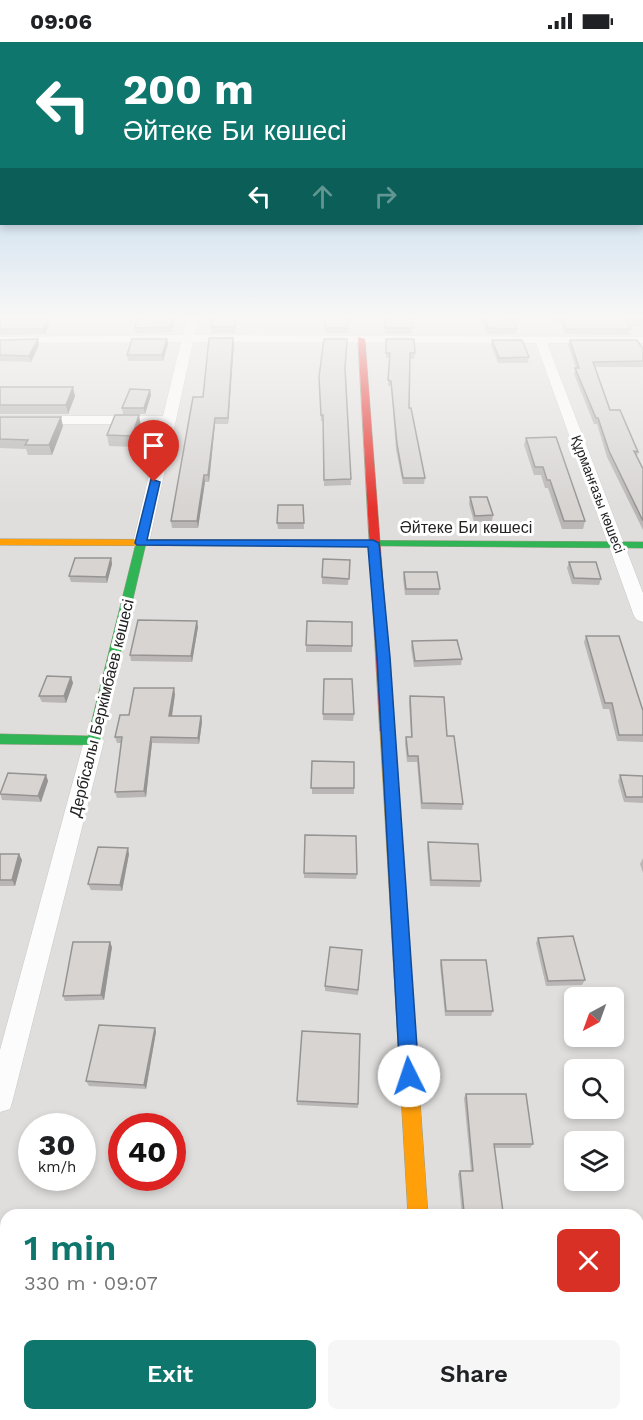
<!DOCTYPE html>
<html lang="en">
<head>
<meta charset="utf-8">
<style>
	:root { --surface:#fff; --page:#f6f6f6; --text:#202124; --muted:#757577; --accent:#0f766e }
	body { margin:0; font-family:"Work Sans",sans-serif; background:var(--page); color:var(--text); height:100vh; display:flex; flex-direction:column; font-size:22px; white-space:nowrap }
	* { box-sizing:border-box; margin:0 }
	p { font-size:20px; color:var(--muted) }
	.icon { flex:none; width:33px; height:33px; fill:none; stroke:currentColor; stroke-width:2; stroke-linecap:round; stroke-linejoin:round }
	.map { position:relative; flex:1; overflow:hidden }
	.panel { position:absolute; left:0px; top:1167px; width:644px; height:212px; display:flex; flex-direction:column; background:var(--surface); border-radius:18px 18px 0 0; box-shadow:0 3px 9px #0003 }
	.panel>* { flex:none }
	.top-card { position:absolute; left:0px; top:0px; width:644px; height:183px; box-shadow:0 3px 9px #0003; background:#0f766e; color:#fff; overflow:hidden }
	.needle { width:39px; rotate:221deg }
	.controls { position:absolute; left:564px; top:945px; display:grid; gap:12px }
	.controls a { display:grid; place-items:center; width:60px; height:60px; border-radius:9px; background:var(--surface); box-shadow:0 3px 9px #0003; font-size:30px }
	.speed { position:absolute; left:18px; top:1071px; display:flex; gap:12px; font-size:30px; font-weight:700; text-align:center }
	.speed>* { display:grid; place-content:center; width:78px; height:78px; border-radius:50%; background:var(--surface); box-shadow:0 3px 9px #0003; line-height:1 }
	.speed small { font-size:15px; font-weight:400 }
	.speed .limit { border:9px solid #d22; background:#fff; color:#111 }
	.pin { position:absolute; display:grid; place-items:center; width:51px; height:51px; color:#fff; margin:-62px -26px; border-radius:50% 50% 50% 0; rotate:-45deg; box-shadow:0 0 6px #0007 }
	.pin .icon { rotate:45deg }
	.me { position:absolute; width:66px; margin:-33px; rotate:356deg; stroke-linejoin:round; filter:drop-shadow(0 0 4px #0008) }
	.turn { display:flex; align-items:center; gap:21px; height:126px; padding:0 24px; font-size:27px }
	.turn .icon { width:78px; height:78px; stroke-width:2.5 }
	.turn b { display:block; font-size:42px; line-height:51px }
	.lanes { display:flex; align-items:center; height:57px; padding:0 24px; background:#0003; justify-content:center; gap:30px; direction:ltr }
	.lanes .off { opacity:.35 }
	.round { display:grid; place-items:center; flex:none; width:63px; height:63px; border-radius:9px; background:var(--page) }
	.summary { display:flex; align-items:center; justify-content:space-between; height:102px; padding:0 24px }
	h1 { font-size:36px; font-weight:600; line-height:45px; color:var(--accent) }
	.action { display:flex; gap:12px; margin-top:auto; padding:12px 24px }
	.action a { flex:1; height:69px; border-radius:9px; background:var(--accent); color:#fff; font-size:24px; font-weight:600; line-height:69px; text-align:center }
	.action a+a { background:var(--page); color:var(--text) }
	.status { display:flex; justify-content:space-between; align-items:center; height:42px; padding:0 30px; background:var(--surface); direction:ltr }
	.status svg { height:16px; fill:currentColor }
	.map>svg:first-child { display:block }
</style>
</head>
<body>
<div class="status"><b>09:06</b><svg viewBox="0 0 49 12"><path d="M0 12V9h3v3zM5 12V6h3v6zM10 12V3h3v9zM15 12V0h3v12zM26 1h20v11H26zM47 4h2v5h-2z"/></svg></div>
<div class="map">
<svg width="643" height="1378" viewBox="0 0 643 1378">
	<rect width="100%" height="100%" fill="#f0eeeb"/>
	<path fill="#dfdedc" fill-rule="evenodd" d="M 0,273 L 643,273 L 643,1378 L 0,1378 ZM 574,956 L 614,956 L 614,994 L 574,994 ZM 574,1028 L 614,1028 L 614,1066 L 574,1066 ZM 32,1084 L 82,1084 L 82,1136 L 32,1136 ZM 122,1084 L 172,1084 L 172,1136 L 122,1136 ZM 574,1100 L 614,1100 L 614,1138 L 574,1138 ZM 6,1173 L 638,1173 L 638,1372 L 6,1372 Z"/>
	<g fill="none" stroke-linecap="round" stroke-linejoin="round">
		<g stroke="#c9c8c7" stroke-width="1">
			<path id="street" d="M 188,273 L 199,273 L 194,293 L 643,295 L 643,301 L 547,301 L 643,551 L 643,580 L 637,578 L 634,574 L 536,301 L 193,300 L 149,501 L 141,506 L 135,504 L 133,501 L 161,382 L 0,382 L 0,374 L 163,374 L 181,300 L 0,301 L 0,295 L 183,293 Z
				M 94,691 L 101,694 L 104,699 L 13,1057 L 10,1067 L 0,1070 L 0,1008 L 84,699 L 87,694 Z
				M 413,1372 L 447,1372 L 448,1378 L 414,1378 Z"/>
		</g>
		<g stroke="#999a82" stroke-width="1">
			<path id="fast" d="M 141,498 L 146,501 L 99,703 L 0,702 L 0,692 L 88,694 L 136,501 Z
				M 281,498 L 643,500 L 643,506 L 277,503 L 277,499 Z"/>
		</g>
		<g stroke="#999a82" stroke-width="1">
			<path id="slow" d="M 0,497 L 281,498 L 286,501 L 281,504 L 0,503 Z
				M 387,684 L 394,689 L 428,1173 L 408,1173 L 380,689 Z"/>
		</g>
		<g stroke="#999a82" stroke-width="1">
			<path id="jam" d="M 358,295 L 365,297 L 394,689 L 387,694 L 380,689 Z"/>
		</g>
		<use href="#street" fill="#fdfcfc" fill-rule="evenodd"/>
		<use href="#fast" fill="#30b455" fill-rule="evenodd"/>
		<use href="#slow" fill="#ff9f0a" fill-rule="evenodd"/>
		<use href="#jam" fill="#e5322d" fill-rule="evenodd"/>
	</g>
	<path fill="#b9b6b5" d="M 152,273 L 176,273 L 171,290 L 136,291 L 135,286 L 151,276 Z
		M 213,273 L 237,273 L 235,291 L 211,291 L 211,285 Z
		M 349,273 L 348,291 L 325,291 L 325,286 Z
		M 384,273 L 412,273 L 412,292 L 385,292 Z
		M 480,273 L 512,273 L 517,287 L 516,292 L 487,292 Z
		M 549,273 L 640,273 L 643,278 L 641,284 L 629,284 L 631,287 L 629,293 L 565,292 L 562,282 L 552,282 Z
		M 0,276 L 49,283 L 45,292 L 0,293 Z
		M 233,296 L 234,302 L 228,382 L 215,382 L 209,440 L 205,440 L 198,486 L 172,486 L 171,479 L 203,355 Z
		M 38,297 L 39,303 L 31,320 L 0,319 L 0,298 Z
		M 167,297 L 168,302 L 163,319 L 128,319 L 127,313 Z
		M 386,297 L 415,311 L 414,317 L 410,317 L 409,366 L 425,436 L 424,442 L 403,442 L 396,408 L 391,344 L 388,344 L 389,316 L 386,316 Z
		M 492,298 L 529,315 L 528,321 L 498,321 L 491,303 Z
		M 570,298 L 643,307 L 643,325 L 595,325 L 610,368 L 638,410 L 637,415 L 643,427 L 643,488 L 607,415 L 597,382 L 594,382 L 574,332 L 576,326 L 568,303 Z
		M 345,328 L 351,443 L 324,444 L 323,379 L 321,379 L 319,340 Z
		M 0,345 L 75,354 L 68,372 L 0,372 Z
		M 150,348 L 151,353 L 145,372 L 123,372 L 122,366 Z
		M 0,375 L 63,384 L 52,413 L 28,413 L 26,407 L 0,406 Z
		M 141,384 L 134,405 L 109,404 L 107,393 Z
		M 526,396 L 585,479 L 583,487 L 562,487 L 548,446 L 545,446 L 541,433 L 534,433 L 524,403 Z
		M 470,455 L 493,473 L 492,479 L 474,480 L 469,462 Z
		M 303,463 L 304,487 L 278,487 L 277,481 Z
		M 111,516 L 112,522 L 107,541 L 71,540 L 69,534 Z
		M 350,518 L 348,543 L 322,542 L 322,535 Z
		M 569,520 L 601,537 L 599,543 L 572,542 L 567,526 Z
		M 404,530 L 440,547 L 439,553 L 405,553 L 403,536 Z
		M 352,580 L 352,610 L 306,610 L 306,603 Z
		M 198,585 L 192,620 L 131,619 L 130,613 Z
		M 586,594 L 643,669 L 643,700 L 617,699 L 609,667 L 603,667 L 584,600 Z
		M 412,599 L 462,617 L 461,623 L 414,625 L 411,605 Z
		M 71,635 L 73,641 L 66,661 L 42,660 L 39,654 Z
		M 324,637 L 354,672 L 353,679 L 323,678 Z
		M 175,652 L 172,674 L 201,674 L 202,680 L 199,702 L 152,701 L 146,755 L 117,756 L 115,750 L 121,701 L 117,701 L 115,695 L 129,673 Z
		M 410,654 L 447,694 L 463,762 L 462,768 L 421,767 L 417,720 L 407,720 L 405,701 L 406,695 L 411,695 L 409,660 Z
		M 312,719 L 354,746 L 354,752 L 312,752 Z
		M 46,733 L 48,739 L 41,760 L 2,758 L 0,750 Z
		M 620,733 L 643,734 L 643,761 L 624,760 L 618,739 Z
		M 428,800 L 481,839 L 480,845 L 430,844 L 427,806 Z
		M 0,812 L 19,812 L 22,818 L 15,844 L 0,844 Z
		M 129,812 L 122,849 L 91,848 L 88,842 Z
		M 643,816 L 643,831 L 640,822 Z
		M 304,831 L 357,832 L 356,837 L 304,836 Z
		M 538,896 L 585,938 L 582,943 L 546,944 L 536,901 Z
		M 112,905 L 104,958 L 65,959 L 63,954 Z
		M 362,908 L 358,953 L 325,949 L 325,944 Z
		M 441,918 L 493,969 L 491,974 L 445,974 L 440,923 Z
		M 155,986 L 156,990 L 146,1047 L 89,1044 L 86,1039 Z
		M 466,1052 L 533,1102 L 530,1106 L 494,1106 L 503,1170 L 501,1173 L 462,1173 L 458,1132 L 460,1129 L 471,1129 L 464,1056 Z
		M 297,1059 L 358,1062 L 358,1066 L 297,1063 Z"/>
	<path fill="#969493" d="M 174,273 L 176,273 L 171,290 L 170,285 Z
		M 48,277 L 49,283 L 45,292 L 43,287 Z
		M 233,296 L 234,302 L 228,382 L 228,376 Z
		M 38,297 L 39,303 L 31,320 L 29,314 Z
		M 167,297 L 168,302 L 163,319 L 162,313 Z
		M 73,345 L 75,354 L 68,372 L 66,363 Z
		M 150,348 L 151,353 L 145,372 L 144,366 Z
		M 139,373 L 141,384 L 134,405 L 132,394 Z
		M 61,375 L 63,384 L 52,413 L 49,403 Z
		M 215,376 L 215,382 L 209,440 L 208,433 Z
		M 204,433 L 205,440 L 198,486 L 197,479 Z
		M 111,516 L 112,522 L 107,541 L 106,535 Z
		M 197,579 L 198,585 L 192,620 L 191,614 Z
		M 71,635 L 73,641 L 66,661 L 64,654 Z
		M 174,646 L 175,652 L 171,680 L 169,674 Z
		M 201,674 L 202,680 L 199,702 L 198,696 Z
		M 151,695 L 152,701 L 146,755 L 144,749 Z
		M 46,733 L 48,739 L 41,760 L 38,754 Z
		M 128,806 L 129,812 L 122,849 L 120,843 Z
		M 19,812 L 22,818 L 15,844 L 12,838 Z
		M 110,900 L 112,905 L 104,958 L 101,953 Z
		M 155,986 L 156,990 L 146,1047 L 144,1043 Z
		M 50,1372 L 54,1372 L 53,1378 L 49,1378 Z"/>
	<path fill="#d7d4d2" stroke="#969493" stroke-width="1.5" d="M 152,273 L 174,273 L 170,285 L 135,286 L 137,276 L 151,276 Z
		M 213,273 L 236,273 L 235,285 L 211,285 Z
		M 326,273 L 349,273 L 348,286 L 325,286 Z
		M 385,273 L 412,273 L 413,286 L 385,286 Z
		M 483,273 L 512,273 L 517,287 L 488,286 Z
		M 552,273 L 640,273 L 643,278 L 625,278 L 631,287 L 566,287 L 563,276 L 554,277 Z
		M 0,276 L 48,277 L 43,287 L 0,287 Z
		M 209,296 L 233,296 L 228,376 L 215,376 L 208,433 L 204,433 L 197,479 L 171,479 L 193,355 L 203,355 Z
		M 38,297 L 29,314 L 0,313 L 0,298 Z
		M 132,297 L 167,297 L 162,313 L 127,313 Z
		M 324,297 L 347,297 L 345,326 L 351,437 L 324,438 L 323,373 L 321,373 L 319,335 Z
		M 386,297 L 414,297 L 415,311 L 410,311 L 409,366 L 411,366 L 425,436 L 403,436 L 397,402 L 391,339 L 388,338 L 390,311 L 386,311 Z
		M 492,298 L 522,298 L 529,315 L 499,316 Z
		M 570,298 L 637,298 L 643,307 L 643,319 L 593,320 L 610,368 L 620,368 L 638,410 L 634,409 L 643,427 L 643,479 L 609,409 L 598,376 L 596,376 L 575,326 L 579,326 Z
		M 0,345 L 73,345 L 66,363 L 0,363 Z
		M 130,347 L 150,348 L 144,366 L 122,366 Z
		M 115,373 L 139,373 L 132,394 L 107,393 Z
		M 0,375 L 61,375 L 49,403 L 25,403 L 28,398 L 0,397 Z
		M 556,395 L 585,479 L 564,479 L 550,438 L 547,438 L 543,425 L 535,425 L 526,396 Z
		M 470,455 L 487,455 L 493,473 L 475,474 Z
		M 278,463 L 303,463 L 304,481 L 277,481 Z
		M 75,516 L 111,516 L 106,535 L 69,534 Z
		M 323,517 L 350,518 L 349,537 L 322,535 Z
		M 569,520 L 596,520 L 601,537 L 574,536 Z
		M 404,530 L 437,530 L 440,547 L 406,547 Z
		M 138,578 L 197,579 L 191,614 L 130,613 Z
		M 307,579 L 352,580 L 352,604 L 306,603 Z
		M 586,594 L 619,594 L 643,669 L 643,693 L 619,693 L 612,661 L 605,661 Z
		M 457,598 L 462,617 L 415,619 L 412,599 Z
		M 47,634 L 71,635 L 64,654 L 39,654 Z
		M 324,637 L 352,637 L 354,672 L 323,672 Z
		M 134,646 L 174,646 L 169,674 L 201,674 L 198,696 L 151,695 L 144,749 L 115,750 L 122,695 L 115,695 L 120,673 L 129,673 Z
		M 410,654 L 444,655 L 447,694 L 454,694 L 463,762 L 422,761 L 418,714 L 408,714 L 406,695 L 412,695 Z
		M 312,719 L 354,720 L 354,746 L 311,746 Z
		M 8,731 L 46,733 L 38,754 L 0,752 Z
		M 620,733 L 643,734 L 643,755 L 626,755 Z
		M 305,793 L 356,794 L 357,832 L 304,831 Z
		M 428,800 L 478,802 L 481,839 L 431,838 Z
		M 98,805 L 128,806 L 120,843 L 88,842 Z
		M 0,812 L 19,812 L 12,838 L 0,838 Z
		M 573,894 L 585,938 L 548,939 L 538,896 Z
		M 73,900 L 110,900 L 101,953 L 63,954 Z
		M 330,905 L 362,908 L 358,948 L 325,944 Z
		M 441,918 L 486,918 L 493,969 L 446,969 Z
		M 99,983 L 155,986 L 144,1043 L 86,1039 Z
		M 302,989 L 360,992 L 358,1062 L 297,1059 Z
		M 466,1052 L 526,1052 L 533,1102 L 494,1102 L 503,1170 L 464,1170 L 460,1129 L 473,1129 Z
		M 6,1214 L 6,1264 L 0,1264 L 0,1239 Z
		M 0,1359 L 6,1359 L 6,1372 L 50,1372 L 49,1378 L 0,1378 Z
		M 310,1372 L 383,1372 L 383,1378 L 310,1378 Z
		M 481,1372 L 543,1372 L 543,1378 L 482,1378 Z"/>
	<linearGradient id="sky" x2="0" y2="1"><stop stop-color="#97c4e6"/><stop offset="0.59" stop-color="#f8f7f6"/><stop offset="1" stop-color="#f8f7f6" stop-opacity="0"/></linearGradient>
	<rect width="643" height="466" fill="url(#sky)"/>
	<path fill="#1a73e8" stroke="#114b97" stroke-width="1.5" d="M 151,437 L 160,440 L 147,498 L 373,498 L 379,501 L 390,615 L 419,1034 L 416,1040 L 409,1043 L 403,1040 L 400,1034 L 377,615 L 368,505 L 137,503 L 135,501 Z"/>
	<g text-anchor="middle" stroke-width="6" stroke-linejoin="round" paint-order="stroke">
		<g font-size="14" fill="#222" stroke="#fff">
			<text transform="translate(598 452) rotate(69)" y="5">Құрманғазы көшесі</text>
		</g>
		<g font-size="16" fill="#222" stroke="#fff">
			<text x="466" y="491">Әйтеке Би көшесі</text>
			<text transform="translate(101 666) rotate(-76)" y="6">Дербісалы Беркімбаев көшесі</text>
		</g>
	</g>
</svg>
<div class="controls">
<a><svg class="needle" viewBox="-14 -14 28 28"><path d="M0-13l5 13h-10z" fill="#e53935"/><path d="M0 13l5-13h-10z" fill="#757577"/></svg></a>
<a><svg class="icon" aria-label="search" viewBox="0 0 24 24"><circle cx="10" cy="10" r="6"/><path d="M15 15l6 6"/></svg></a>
<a><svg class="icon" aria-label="layers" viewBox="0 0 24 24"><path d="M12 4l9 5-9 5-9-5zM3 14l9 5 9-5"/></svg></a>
</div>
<div class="speed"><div>30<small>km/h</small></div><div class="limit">40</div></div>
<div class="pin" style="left:154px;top:440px;background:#d93025"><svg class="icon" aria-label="arrive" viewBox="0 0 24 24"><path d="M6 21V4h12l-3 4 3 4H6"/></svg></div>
<svg class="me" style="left:409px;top:1034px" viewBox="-20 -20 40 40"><circle r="19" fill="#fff"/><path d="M0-13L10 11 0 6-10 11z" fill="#1a73e8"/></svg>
<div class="top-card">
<div class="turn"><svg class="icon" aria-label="left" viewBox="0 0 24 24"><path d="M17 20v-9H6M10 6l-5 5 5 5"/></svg><div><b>200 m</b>Әйтеке Би көшесі</div></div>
<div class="lanes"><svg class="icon" aria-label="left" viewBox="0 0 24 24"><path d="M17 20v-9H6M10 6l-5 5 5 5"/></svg><svg class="icon off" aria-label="ahead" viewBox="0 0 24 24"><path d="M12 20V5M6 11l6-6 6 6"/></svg><svg class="icon off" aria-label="right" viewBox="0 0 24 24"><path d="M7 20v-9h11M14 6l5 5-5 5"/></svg></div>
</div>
<section class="panel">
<div class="summary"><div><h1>1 min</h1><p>330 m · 09:07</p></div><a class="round" style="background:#d93025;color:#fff"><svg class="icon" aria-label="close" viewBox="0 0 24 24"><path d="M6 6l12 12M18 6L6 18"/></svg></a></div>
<div class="action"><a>Exit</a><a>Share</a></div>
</section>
</div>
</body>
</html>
